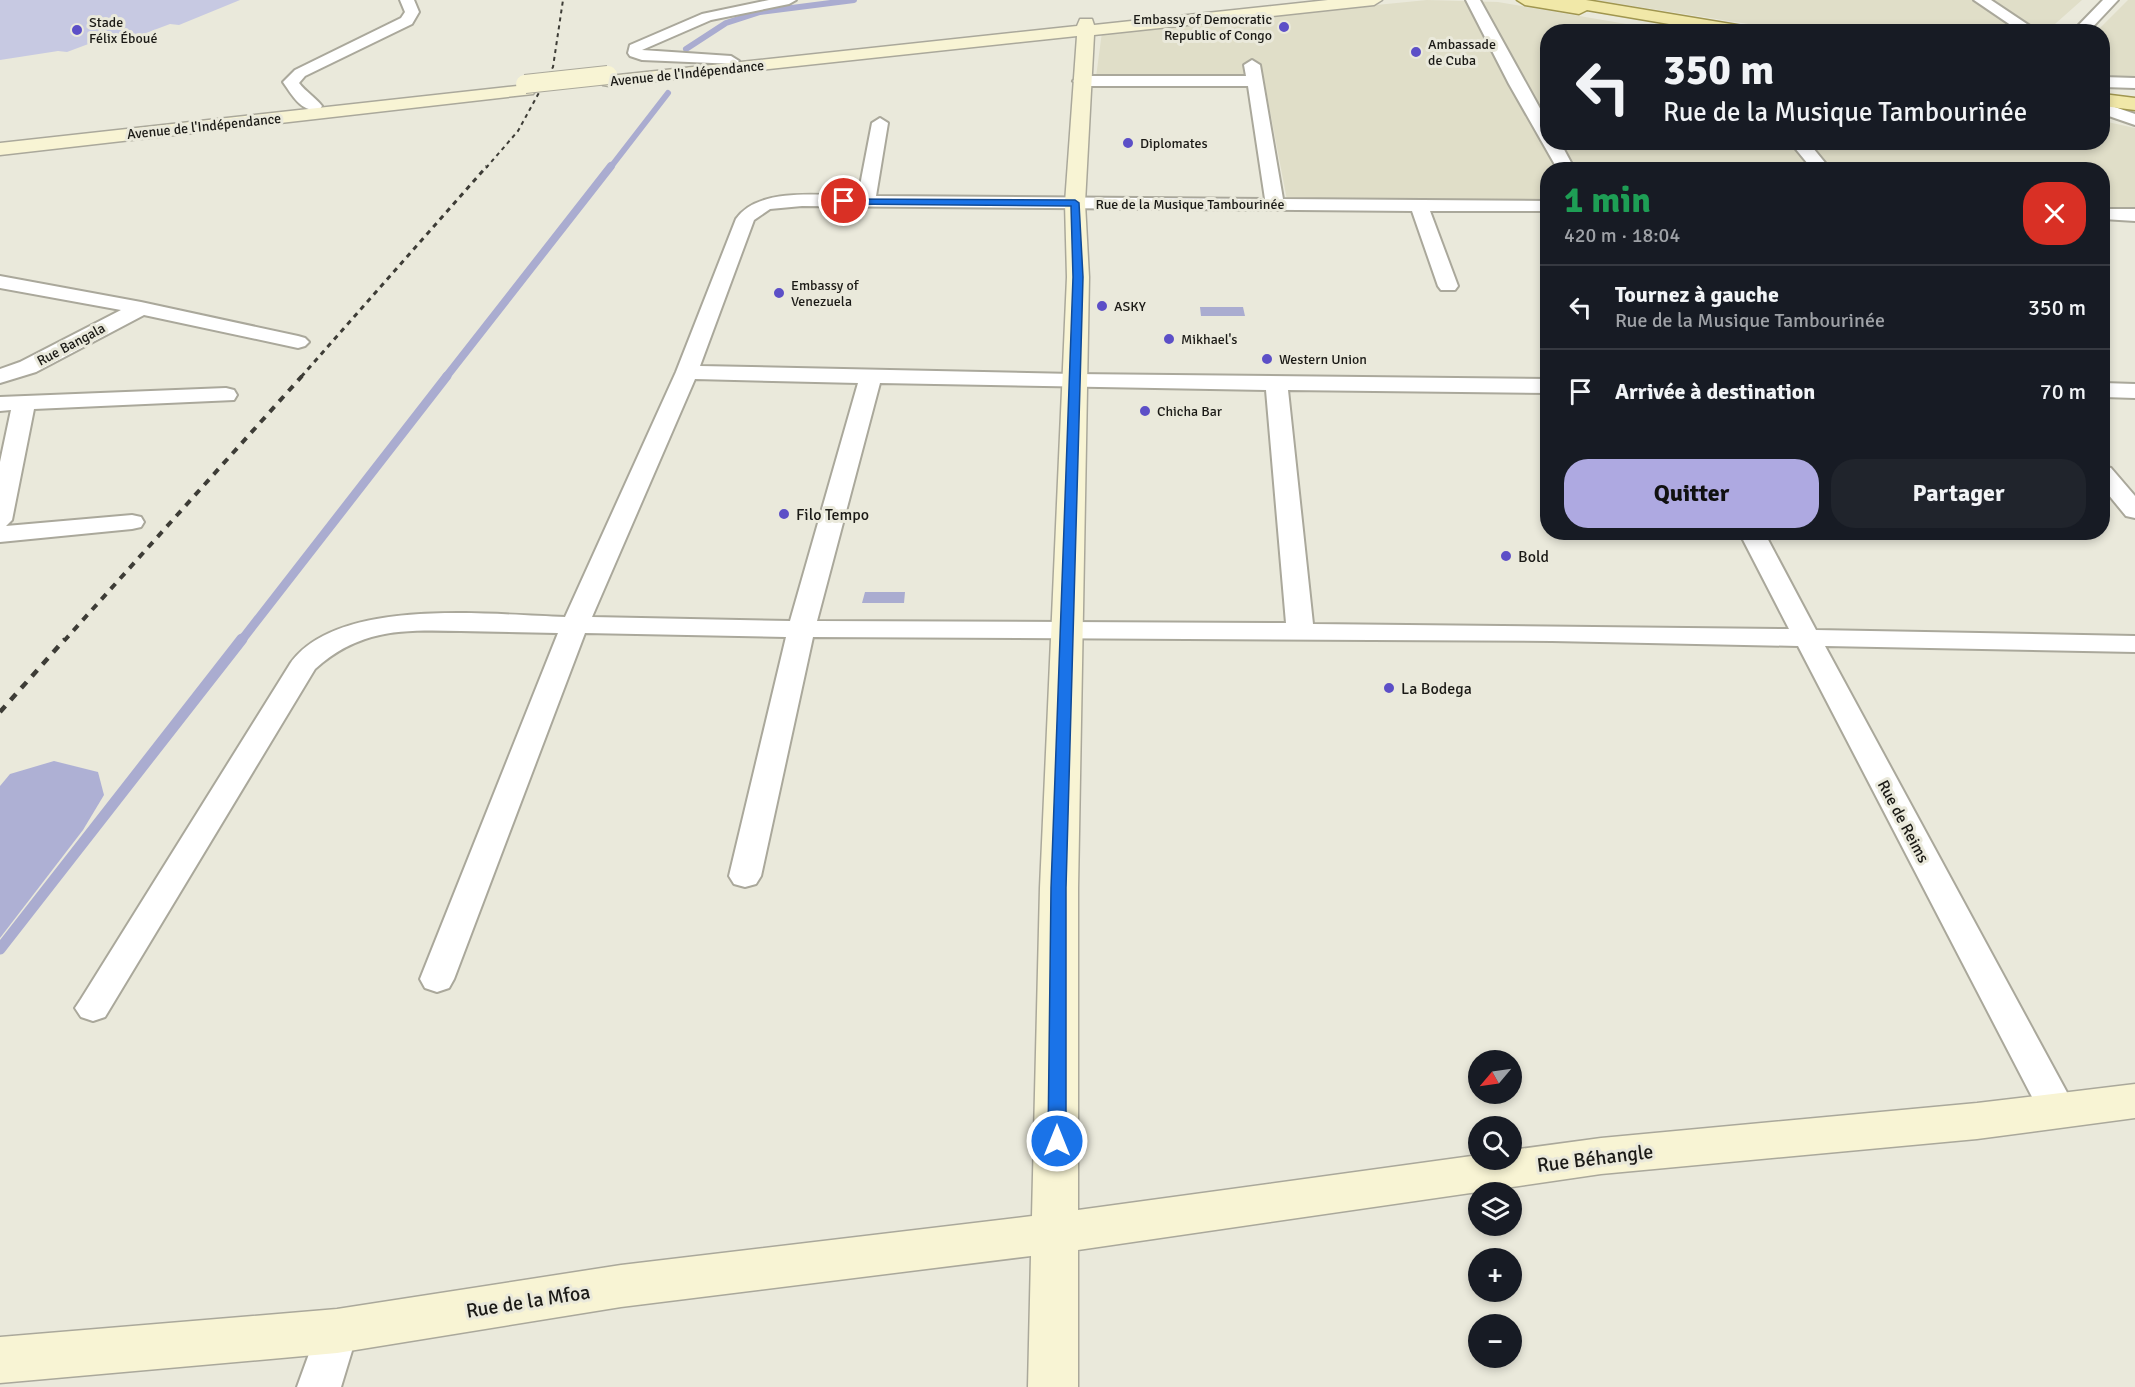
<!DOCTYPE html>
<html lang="fr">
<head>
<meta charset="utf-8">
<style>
	:root { --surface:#171b24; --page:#20242c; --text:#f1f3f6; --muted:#9ea1a6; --line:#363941; --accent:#aea9e1 }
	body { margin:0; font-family:Signika,sans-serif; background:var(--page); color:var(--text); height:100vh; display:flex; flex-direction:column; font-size:22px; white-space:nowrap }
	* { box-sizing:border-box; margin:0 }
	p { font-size:20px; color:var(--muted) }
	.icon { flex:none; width:33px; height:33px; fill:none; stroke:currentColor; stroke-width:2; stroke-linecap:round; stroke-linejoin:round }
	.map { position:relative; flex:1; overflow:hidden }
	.drawer { position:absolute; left:1540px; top:162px; width:570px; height:378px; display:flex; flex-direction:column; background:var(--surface); border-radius:24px; box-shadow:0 3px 9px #0003 }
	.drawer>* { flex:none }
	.top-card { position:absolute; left:1540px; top:24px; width:570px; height:126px; border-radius:24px; box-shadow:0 3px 9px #0003; background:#171b24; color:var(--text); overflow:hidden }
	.needle { width:39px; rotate:241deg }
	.buttons { position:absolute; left:1468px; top:1050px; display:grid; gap:12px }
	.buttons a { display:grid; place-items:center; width:54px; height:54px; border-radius:50%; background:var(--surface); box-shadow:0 3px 9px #0003; font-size:30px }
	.pin { position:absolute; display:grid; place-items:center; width:51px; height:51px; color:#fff; margin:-26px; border:3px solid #fff; border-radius:50%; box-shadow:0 2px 6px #0007 }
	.me { position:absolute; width:66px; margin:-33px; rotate:0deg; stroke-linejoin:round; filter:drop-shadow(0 0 4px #0008) }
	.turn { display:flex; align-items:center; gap:21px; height:126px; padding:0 24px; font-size:27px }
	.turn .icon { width:78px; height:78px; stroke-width:2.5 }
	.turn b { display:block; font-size:42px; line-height:51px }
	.round { display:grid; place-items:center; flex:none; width:63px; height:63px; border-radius:24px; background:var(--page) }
	.headline { display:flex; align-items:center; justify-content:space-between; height:102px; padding:0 24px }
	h1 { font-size:36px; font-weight:800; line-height:45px; color:#1e9e55 }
	.button { display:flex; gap:12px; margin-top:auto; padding:12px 24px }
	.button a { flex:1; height:69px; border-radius:24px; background:var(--accent); color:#111; font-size:24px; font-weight:800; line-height:69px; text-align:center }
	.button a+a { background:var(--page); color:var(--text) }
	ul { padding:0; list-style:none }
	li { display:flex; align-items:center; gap:18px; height:84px; padding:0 24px; border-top:2px solid var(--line) }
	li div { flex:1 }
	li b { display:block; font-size:22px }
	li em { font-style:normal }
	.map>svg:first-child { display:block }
</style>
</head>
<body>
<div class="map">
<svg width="2135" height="1387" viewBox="0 0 2135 1387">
	<rect width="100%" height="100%" fill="#eae9db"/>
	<path fill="#e0dec8" d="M 1427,0 L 1498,2 L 1667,31 L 1548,32 L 1548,142 L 2103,142 L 2103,121 L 2135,128 L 2135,209 L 2103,209 L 2103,170 L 1548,170 L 1548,203 L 1287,200 L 1264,80 L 1096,77 L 1102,32 Z
		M 1595,0 L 2082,0 L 2046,32 L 1793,31 Z
		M 2128,0 L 2135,0 L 2135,83 L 2103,73 L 2103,32 L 2096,32 Z"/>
	<path fill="#c7c9e2" d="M 0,0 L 240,0 L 179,25 L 170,24 L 138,36 L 126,36 L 104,44 L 91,43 L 67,52 L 58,51 L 0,60 Z"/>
	<path fill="#aeb0d4" d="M 54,761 L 98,772 L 104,795 L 83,830 L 0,938 L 0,786 L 10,774 Z"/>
	<path fill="#aaacd0" d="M 1200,307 L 1243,307 L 1245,316 L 1201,316 Z
		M 865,592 L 905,592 L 904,603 L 862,603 Z"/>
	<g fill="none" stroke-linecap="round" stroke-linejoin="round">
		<path stroke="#aaacd0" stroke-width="6" d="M 686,49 L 726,23 L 760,12 L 854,0
			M 610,168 L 668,93"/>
		<path stroke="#aaacd0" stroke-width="8" d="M 446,377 L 611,166"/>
		<path stroke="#aaacd0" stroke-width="9" d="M 241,641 L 447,376"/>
		<path stroke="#aaacd0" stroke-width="11" d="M 0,949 L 242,639"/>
		<g stroke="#aaa89b" stroke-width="4">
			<path id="street" d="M 400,0 L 414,0 L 419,12 L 412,24 L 305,76 L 299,83 C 306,92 315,97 322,106 L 320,109 C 302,114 292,95 283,82 L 295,70 L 401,18 L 405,12 Z
				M 769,0 L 796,0 L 789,4 L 711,20 L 642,50 L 731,56 L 739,61 L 736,64 L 642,60 L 630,56 L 628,53 L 630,45 L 702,14 Z
				M 1466,0 L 1480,0 L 1548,123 L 1548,142 L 1560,142 L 1575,170 L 1558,170 L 1509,84 Z
				M 1974,0 L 1991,0 L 2039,32 L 2021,32 Z
				M 2103,0 L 2118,0 L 2088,32 L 2072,32 Z
				M 1252,60 L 1260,65 L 1283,199 L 1548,201 L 1548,211 L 1430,211 L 1458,286 L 1455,290 L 1441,290 L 1438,286 L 1412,211 L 802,206 L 770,209 L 754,220 L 700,366 L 1074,374 L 1548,379 L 1548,393 L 1288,390 L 1313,624 L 1789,629 L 1739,532 L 1764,532 L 1816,630 L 2135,636 L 2135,652 L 1825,646 L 2070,1098 L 2076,1109 L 2070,1120 L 2057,1124 L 2044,1120 L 1798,646 L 1552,641 L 813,637 L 761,876 L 756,884 L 745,887 L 734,884 L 729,876 L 786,637 L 585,633 L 454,979 L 449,988 L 437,992 L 425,988 L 420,979 L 558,633 C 526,632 494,632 461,631 C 404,630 361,628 315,669 L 105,1017 L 93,1021 L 81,1017 L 75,1008 L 81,999 L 290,664 C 337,596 492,615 565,617 L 676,372 L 736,219 C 759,186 822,196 858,196 L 872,123 L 880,118 L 888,123 L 876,196 L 1265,199 L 1248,86 L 1081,86 L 1073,81 L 1081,76 L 1246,76 L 1244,65 ZM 695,379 L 858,383 L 790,621 L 592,617 ZM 880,383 L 1266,390 L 1286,623 L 817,621 Z
				M 2103,77 L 2135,78 L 2135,88 L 2103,87 Z
				M 2103,103 L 2135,114 L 2135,125 L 2103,114 Z
				M 1790,142 L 1808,142 L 1831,170 L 1813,170 Z
				M 2103,209 L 2135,209 L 2135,221 L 2103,219 Z
				M 0,276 L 141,302 L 298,336 L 305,338 L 309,342 L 305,346 L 298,348 L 144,315 L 36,372 L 0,383 L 0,369 L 20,362 L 121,310 L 0,288 Z
				M 2103,383 L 2135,384 L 2135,398 L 2103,397 Z
				M 226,388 L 234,390 L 237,395 L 234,400 L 34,409 L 12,520 L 6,526 L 132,515 L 141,517 L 144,522 L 141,527 L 132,529 L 0,542 L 0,462 L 11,410 L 0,411 L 0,397 Z
				M 2103,466 L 2111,468 L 2135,496 L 2135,518 L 2126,516 L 2103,488 Z
				M 337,1312 L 352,1318 L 358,1331 L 341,1387 L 297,1387 L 322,1318 Z"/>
		</g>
		<g stroke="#aaa89b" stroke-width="3">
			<path id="secondary" d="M 1328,0 L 1382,0 L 1374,5 L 1094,35 L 1085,203 L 1089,277 L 1078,888 L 1078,1210 L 1479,1155 L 1479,1160 L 1512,1160 L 1512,1150 L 1601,1138 L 1977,1103 L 2135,1084 L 2135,1118 L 1977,1139 L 1601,1174 L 1078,1250 L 1078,1387 L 1028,1387 L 1031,1256 L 621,1307 L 337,1353 L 0,1383 L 0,1337 L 337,1309 L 621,1265 L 1032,1216 L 1040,888 L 1067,277 L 1065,203 L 1077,36 L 609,86 L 603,85 L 600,81 L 603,77 L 609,76 L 1077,26 L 1080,19 L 1092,19 L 1094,25 Z
				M 527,85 L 533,86 L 536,90 L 533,94 L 0,155 L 0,143 Z"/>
		</g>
		<g stroke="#a0964f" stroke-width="3">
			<path id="primary" d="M 1517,0 L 1586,0 L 1749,27 L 1757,32 L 1716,32 L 1587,10 L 1579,14 L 1525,5 Z
				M 2103,94 L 2135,98 L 2135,110 L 2103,106 Z"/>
		</g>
		<use href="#street" fill="#fff" fill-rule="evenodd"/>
		<use href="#secondary" fill="#f8f4d4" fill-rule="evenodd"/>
		<use href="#primary" fill="#f1e8a8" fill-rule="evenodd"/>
		<path stroke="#3d3c36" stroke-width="2" stroke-dasharray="4 4" stroke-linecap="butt" d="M 486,168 L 518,131 L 553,67 L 563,0"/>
		<path stroke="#3d3c36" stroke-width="3" stroke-dasharray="5 5" stroke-linecap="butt" d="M 301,377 L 487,166"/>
		<path stroke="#3d3c36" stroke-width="4" stroke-dasharray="7 7" stroke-linecap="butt" d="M 64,641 L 302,376"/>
		<path stroke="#3d3c36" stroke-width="4.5" stroke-dasharray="8 8" stroke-linecap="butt" d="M 0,712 L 65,639"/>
		<g stroke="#aaa89b" stroke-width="20" stroke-linecap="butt">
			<path id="secondary-bridge" d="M 525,84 L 608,75"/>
		</g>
		<use href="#secondary-bridge" stroke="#f8f4d4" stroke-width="18"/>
	</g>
	<path fill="#1a73e8" stroke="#114b97" stroke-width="1.5" d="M 841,199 L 1075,200 L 1079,203 L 1083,277 L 1066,888 L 1066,1141 L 1063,1146 L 1057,1148 L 1050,1146 L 1048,1141 L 1051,888 L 1073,277 L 1071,206 L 844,204 L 841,203 Z"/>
	<g fill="#5c4fc7" stroke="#eae9db" stroke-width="2">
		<circle cx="1284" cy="27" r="6"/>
		<circle cx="77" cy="30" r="6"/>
		<circle cx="1416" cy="52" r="6"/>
		<circle cx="1128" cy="143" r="6"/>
		<circle cx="779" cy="293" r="6"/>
		<circle cx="1102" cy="306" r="6"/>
		<circle cx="1169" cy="339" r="6"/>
		<circle cx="1267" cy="359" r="6"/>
		<circle cx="1145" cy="411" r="6"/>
		<circle cx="784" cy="514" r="6"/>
		<circle cx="1506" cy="556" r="6"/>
		<circle cx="1389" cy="688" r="6"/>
	</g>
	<g text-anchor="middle" stroke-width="6" stroke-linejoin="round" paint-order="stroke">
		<g font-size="14" fill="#1b1a16" stroke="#eae9db" text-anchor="start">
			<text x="1272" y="24" text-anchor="end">Embassy of Democratic<tspan x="1272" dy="16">Republic of Congo</tspan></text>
			<text x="89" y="27">Stade<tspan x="89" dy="16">Félix Éboué</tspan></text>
			<text x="1428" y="49">Ambassade<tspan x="1428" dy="16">de Cuba</tspan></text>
			<text x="1140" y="148">Diplomates</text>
			<text x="791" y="290">Embassy of<tspan x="791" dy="16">Venezuela</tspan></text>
			<text x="1114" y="311">ASKY</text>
			<text x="1181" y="344">Mikhael's</text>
			<text x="1279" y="364">Western Union</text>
			<text x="1157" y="416">Chicha Bar</text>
		</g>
		<g font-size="14" fill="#1b1a16" stroke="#eae9db">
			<text transform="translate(687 73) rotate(-6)" y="5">Avenue de l'Indépendance</text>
			<text transform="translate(204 126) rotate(-6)" y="5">Avenue de l'Indépendance</text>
			<text x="1190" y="209">Rue de la Musique Tambourinée</text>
			<text transform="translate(71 344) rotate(-28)" y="5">Rue Bangala</text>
		</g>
		<g font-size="16" fill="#1b1a16" stroke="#eae9db" text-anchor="start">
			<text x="796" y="520">Filo Tempo</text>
			<text x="1518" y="562">Bold</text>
			<text x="1401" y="694">La Bodega</text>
		</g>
		<g font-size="16" fill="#1b1a16" stroke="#eae9db">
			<text transform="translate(1904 821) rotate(62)" y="6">Rue de Reims</text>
		</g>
		<g font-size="20" fill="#1b1a16" stroke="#eae9db">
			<text transform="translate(1595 1158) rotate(-7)" y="7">Rue Béhangle</text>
			<text transform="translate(528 1301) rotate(-9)" y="7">Rue de la Mfoa</text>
		</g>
	</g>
</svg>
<div class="buttons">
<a><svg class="needle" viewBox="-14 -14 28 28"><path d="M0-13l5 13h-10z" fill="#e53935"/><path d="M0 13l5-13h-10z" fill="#9ea1a6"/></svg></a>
<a><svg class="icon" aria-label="search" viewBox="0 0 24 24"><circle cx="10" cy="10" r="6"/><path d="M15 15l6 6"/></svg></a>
<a><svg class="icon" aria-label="layers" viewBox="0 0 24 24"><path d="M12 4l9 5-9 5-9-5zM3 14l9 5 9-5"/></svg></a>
<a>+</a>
<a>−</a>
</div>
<div class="pin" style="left:844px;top:201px;background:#d93025"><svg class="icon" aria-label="arrive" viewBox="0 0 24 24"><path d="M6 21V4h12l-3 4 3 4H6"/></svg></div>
<svg class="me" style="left:1057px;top:1141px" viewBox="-20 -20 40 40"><circle r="17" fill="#1a73e8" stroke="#fff" stroke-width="3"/><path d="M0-11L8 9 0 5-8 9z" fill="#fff"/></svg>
<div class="top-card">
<div class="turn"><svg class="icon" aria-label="left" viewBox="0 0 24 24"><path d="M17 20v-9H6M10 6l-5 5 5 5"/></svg><div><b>350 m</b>Rue de la Musique Tambourinée</div></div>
</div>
<section class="drawer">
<div class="headline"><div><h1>1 min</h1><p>420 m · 18:04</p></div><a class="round" style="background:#d93025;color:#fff"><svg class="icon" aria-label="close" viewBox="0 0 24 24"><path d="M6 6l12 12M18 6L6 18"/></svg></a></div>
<ul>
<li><svg class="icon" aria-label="left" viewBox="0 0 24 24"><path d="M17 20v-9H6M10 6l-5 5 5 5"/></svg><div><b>Tournez à gauche</b><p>Rue de la Musique Tambourinée</p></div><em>350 m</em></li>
<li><svg class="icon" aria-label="arrive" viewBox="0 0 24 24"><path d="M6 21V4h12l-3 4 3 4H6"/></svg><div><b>Arrivée à destination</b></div><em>70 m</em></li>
</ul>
<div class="button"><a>Quitter</a><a>Partager</a></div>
</section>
</div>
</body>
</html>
